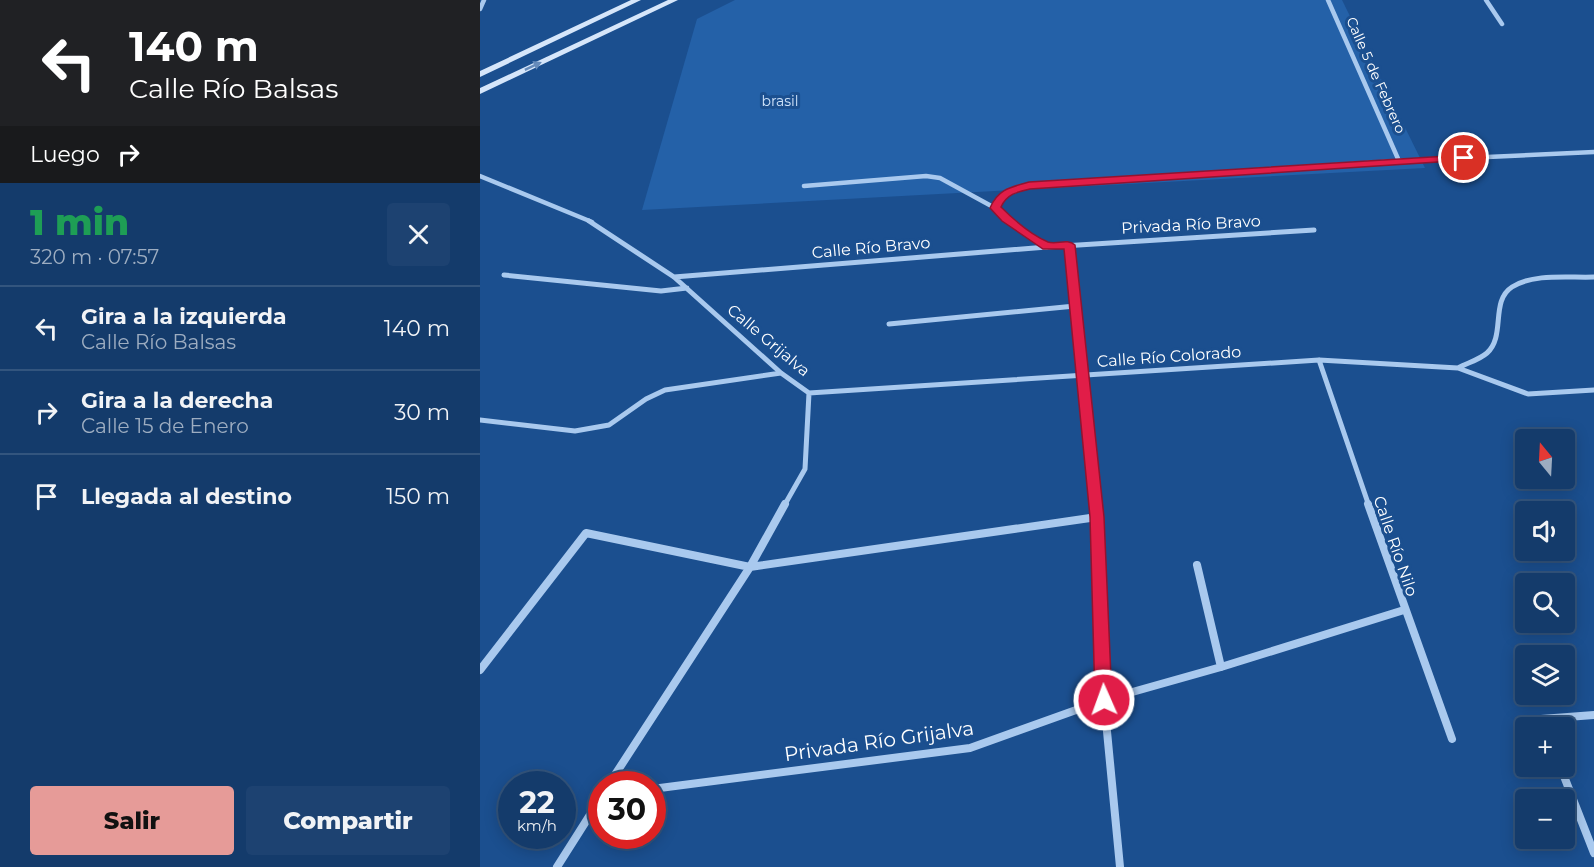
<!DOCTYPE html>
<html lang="es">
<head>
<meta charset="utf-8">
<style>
	:root { --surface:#143b6b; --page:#1d4271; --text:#f1f3f6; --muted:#9dadc1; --line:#33557e; --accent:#e69b98 }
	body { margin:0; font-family:Montserrat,sans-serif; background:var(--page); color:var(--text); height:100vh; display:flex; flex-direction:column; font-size:22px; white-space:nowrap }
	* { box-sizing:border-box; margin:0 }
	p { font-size:20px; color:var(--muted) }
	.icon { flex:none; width:33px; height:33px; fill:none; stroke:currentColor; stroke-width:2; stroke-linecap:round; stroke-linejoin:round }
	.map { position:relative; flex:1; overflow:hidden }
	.details { display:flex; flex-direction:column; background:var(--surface); width:480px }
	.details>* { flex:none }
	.banner { background:#202124; color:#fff; overflow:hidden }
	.needle { width:39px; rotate:342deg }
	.controls { position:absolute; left:1035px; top:429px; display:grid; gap:12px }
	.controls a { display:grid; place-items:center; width:60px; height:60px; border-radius:6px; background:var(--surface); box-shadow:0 3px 15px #0003,0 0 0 2px var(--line); font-size:30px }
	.speed { position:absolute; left:18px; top:771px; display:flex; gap:12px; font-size:30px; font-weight:700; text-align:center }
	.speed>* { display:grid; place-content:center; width:78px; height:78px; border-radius:50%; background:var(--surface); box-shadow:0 3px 15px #0003,0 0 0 2px var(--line); line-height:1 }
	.speed small { font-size:15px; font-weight:400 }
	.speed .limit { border:9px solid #d22; background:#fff; color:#111 }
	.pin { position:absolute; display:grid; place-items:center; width:51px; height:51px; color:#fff; margin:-26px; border:3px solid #fff; border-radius:50%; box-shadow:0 2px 6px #0007 }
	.me { position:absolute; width:66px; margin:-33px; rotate:358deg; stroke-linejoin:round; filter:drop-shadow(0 0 4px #0008) }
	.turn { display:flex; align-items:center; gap:21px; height:126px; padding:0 30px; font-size:27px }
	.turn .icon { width:78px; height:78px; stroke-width:2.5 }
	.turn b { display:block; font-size:42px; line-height:51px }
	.then { display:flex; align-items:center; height:57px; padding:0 30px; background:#0003; gap:12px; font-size:22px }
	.round { display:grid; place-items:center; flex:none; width:63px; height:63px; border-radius:6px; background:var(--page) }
	.overview { display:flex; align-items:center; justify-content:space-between; height:102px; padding:0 30px }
	h1 { font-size:36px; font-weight:800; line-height:45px; color:#1e9e55 }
	.button { display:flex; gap:12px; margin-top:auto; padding:12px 30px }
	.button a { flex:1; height:69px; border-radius:6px; background:var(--accent); color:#111; font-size:24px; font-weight:800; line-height:69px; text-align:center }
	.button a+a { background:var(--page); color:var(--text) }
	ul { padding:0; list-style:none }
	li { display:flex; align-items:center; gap:18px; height:84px; padding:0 30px; border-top:2px solid var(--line) }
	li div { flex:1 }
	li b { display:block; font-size:22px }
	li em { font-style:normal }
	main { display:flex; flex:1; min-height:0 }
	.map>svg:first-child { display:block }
</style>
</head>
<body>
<main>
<section class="details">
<div class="banner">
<div class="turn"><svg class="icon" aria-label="left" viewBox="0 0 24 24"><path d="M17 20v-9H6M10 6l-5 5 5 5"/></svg><div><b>140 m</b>Calle Río Balsas</div></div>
<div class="then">Luego<svg class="icon" aria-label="right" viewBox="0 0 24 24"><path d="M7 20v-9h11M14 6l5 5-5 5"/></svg></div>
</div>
<div class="overview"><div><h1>1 min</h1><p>320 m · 07:57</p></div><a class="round"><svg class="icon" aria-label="close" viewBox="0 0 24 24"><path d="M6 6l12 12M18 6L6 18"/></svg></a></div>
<ul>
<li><svg class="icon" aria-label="left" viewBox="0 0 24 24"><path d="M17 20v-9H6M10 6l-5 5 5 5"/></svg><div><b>Gira a la izquierda</b><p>Calle Río Balsas</p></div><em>140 m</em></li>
<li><svg class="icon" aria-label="right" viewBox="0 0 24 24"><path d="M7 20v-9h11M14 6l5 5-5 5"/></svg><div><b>Gira a la derecha</b><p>Calle 15 de Enero</p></div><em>30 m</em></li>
<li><svg class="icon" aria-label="arrive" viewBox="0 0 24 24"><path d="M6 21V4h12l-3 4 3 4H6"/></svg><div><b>Llegada al destino</b></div><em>150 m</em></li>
</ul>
<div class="button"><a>Salir</a><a>Compartir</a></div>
</section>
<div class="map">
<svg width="1114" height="867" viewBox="0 0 1114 867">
	<rect width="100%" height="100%" fill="#1b4f8f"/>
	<path fill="#2461a8" d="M 255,0 L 862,0 L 945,168 L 162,210 L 217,19 Z"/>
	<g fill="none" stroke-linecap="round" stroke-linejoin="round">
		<path stroke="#a9c9ee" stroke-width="4.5" d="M 848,0 L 919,161
			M 1006,0 L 1022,24
			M 0,9 L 4,0
			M 0,176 L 112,222
			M 324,186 L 446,176 L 460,178 L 515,208
			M 532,222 L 515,208 L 525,195 L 550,185 L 919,161 L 1114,152"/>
		<path stroke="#a9c9ee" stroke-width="5" d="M 109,221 L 194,277 L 301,373 L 329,393
			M 530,221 L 567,247
			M 589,245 L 616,506
			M 24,275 L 181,291 L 207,288
			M 194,277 L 567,247 L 834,230
			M 409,324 L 595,306
			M 839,360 L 889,506
			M 978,368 C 987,363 999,360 1007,353 C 1026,336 1010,301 1032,287 C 1054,273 1089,278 1114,277
			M 329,393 L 839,360 L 978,368 L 1048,394 L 1114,390
			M 0,420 L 95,431 L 129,425 L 166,399 L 185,390 L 301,373
			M 304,506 L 325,469 L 329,393"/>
		<path stroke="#a9c9ee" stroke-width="8" d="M 616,504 L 624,700 L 640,867
			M 888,504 L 972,739
			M 717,565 L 741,667
			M 0,670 L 106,533 L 270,567 L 617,517
			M 1064,728 L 1061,719 L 1114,715
			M 1080,766 L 1114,853
			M 129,784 L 270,567 L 305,504
			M 172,789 L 490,748 L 624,700 L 741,667 L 924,610
			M 77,867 L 122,796"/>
		<path fill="#d6e6fa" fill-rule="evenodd" d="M 151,0 L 161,0 L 0,77 L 0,71 Z
			M 188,0 L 198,0 L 0,94 L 0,88 Z"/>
	</g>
	<defs><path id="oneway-solid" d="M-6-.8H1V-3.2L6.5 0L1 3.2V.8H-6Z" transform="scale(1.5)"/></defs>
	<use fill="#668bba" href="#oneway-solid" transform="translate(53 66) rotate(-25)"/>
	<path fill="#e11d48" stroke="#92132f" stroke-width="1.5" d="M 984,155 L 988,156 L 988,160 L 550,189 C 537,192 527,194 521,207 C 533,219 552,235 568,242 C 577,245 587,238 595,245 L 624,517 L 632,700 L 630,706 L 624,708 L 618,706 L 615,700 L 610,517 L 584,249 L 563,249 L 522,221 L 510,208 C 518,189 531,187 549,182 Z"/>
	<g text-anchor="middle" stroke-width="6" stroke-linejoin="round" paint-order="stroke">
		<g font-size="14" fill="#fff" stroke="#1b4f8f">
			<text transform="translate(896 75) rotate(66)" y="5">Calle 5 de Febrero</text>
		</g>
		<g font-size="14" fill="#cfe3fa" stroke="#1b4f8f">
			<text x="300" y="106">brasil</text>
		</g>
		<g font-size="16" fill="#fff" stroke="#1b4f8f">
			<text transform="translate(711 224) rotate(-3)" y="6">Privada Río Bravo</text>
			<text transform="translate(391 247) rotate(-5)" y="6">Calle Río Bravo</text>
			<text transform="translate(289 340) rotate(40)" y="6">Calle Grijalva</text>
			<text transform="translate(689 356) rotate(-4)" y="6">Calle Río Colorado</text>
			<text transform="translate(916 546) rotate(71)" y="6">Calle Río Nilo</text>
		</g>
		<g font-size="20" fill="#fff" stroke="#1b4f8f">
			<text transform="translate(399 741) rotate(-8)" y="7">Privada Río Grijalva</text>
		</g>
	</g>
</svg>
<div class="controls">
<a><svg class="needle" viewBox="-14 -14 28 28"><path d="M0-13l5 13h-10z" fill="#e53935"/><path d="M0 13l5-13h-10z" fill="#9dadc1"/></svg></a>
<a><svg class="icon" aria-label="sound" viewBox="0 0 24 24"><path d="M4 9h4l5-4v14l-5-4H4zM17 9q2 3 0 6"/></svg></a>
<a><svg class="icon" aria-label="search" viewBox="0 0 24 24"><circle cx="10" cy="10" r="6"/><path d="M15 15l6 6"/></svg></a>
<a><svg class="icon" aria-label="layers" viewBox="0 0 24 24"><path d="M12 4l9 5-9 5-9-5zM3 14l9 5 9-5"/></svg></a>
<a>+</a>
<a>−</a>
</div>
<div class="speed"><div>22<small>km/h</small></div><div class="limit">30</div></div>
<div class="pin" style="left:984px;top:158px;background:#d93025"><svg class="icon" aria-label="arrive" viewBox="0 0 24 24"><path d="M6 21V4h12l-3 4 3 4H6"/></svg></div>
<svg class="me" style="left:624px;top:700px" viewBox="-20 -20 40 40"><circle r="17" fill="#e11d48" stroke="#fff" stroke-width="3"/><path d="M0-11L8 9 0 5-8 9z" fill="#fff"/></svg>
</div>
</main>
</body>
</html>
